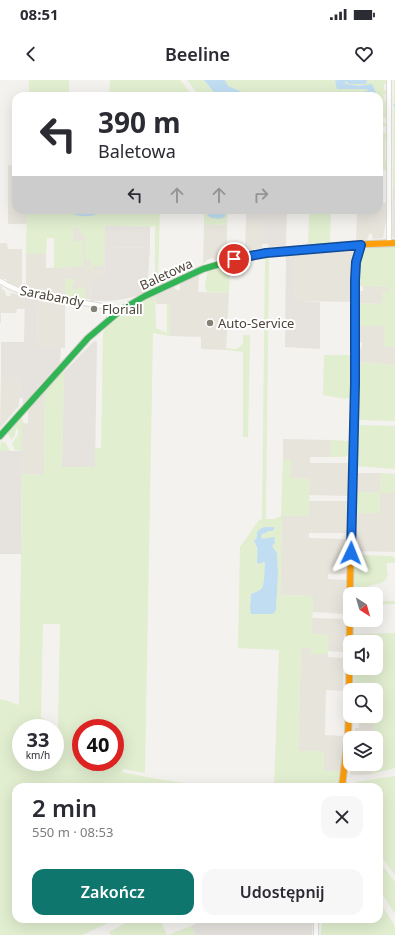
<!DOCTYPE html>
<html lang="pl">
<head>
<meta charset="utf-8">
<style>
	:root { --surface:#fff; --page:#f7f7f7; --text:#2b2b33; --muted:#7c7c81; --accent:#0f766e }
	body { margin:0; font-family:"Noto Sans",sans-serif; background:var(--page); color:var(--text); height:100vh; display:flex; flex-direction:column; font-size:15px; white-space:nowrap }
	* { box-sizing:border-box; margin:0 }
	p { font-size:13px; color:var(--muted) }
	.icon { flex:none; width:22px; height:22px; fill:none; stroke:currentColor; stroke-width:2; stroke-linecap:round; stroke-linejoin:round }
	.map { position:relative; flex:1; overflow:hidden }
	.details { position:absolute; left:12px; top:703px; width:371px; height:140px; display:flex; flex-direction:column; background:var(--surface); border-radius:12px; box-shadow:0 4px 16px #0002 }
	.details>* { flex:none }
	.top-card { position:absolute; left:12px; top:12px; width:371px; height:122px; border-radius:12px; box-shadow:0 4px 16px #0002; background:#fff; color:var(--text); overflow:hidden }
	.needle { width:26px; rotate:143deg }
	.buttons { position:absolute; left:343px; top:507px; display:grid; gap:8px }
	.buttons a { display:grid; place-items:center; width:40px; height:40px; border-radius:8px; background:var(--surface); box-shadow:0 4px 16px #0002; font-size:20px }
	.speed { position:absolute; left:12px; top:639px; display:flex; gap:8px; font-size:20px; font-weight:700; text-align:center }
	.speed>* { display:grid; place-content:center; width:52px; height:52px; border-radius:50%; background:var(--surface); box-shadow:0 4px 16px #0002; line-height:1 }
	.speed small { font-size:10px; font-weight:400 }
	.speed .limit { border:6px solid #d22; background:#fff; color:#111 }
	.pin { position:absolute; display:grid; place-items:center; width:34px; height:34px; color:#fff; margin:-17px; border:2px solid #fff; border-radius:50%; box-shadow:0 1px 4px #0007 }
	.me { position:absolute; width:44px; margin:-22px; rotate:2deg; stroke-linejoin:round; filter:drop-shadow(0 0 3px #0008) }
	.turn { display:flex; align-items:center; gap:14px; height:84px; padding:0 20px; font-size:18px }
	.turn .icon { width:52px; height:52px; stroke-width:2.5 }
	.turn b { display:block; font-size:28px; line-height:34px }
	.lanes { display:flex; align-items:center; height:38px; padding:0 20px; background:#0003; justify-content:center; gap:20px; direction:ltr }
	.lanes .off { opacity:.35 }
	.round { display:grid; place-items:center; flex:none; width:42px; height:42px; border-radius:12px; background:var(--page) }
	.overview { display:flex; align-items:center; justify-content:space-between; height:68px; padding:0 20px }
	h1 { font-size:24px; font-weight:600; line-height:30px }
	.action { display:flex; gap:8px; margin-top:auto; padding:8px 20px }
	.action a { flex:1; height:46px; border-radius:12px; background:var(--accent); color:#fff; font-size:16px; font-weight:600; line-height:46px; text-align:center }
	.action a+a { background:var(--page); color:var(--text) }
	.status { display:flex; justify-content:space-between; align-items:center; height:28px; padding:0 20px; background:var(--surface); direction:ltr }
	.status svg { height:11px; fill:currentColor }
	header { display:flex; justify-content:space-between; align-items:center; height:52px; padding:0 20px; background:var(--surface); font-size:18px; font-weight:600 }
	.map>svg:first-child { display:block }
</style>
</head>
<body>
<div class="status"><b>08:51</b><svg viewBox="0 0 49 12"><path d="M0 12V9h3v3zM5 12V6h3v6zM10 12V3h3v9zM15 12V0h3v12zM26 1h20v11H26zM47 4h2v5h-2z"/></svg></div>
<header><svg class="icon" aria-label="back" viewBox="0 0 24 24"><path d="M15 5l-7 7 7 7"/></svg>Beeline<svg class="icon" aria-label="heart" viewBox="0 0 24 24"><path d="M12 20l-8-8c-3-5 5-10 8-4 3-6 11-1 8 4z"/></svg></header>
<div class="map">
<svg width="395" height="855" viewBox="0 0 395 855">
	<rect width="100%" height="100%" fill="#f4f2ee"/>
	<path fill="#e7e4dc" d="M 8,85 L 16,86 L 16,130 L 27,130 L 27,144 L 8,144 Z
		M 393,108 L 395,108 L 395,158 L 393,158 L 392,155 Z
		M 379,123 L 386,123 L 386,140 L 383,158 L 373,159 L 372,154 L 369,154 L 367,160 L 356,161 L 357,130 L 379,130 Z
		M 66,130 L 106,130 L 104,199 L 91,199 L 90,219 L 83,219 L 82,220 L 58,216 L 56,214 L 40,213 L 40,211 L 37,210 L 35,210 L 35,211 L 26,209 L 26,174 L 46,174 L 46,188 L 66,187 Z
		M 246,140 L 263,140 L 262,168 L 245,171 Z
		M 204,144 L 227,145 L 227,175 L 214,180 L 212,178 L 207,180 L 206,182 L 203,184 Z
		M 0,163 L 7,163 L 8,169 L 22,169 L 22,208 L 7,202 L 7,200 L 0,197 Z
		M 353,169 L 353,187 L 350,197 L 352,200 L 353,222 L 297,221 L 294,207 L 294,175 Z
		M 199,195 L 198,212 L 229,213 L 226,270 L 201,269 L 201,257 L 170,256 L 170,224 L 156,224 L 155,216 L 174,207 L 176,210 L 180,210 L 180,204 Z
		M 0,206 L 2,206 L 2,209 L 5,211 L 6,216 L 10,216 L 11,213 L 25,216 L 25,229 L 17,229 L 16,233 L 1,233 L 1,243 L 0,243 Z
		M 363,206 L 389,207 L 389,212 L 383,215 L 382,224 L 359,223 L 359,211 L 363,211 Z
		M 38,219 L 43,219 L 44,222 L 48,222 L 49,221 L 55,223 L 58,222 L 65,223 L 65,268 L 37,268 Z
		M 359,246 L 384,246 L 384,266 L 395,267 L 395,285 L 358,282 L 358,269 L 361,269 L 362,265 L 362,262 L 360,262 Z
		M 1,296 L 20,296 L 19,326 L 0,348 Z
		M 45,312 L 44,395 L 22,394 L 22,344 L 28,343 L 28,331 Z
		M 283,359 L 330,360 L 330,377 L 310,377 L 310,383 L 351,383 L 350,416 L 309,415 L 310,399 L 291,398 L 291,380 L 283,380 Z
		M 356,393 L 381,393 L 380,413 L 395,413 L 395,472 L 356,471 L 354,469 L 355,433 L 380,433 L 380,413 L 355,412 Z
		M 309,421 L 350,421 L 350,453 L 309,453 L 309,458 L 348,459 L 347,494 L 328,494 L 328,499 L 347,500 L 345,534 L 312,532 L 313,516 L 280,515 L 282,436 L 309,436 Z
		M 312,538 L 346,539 L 346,555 L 344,556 L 344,572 L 328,571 L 328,555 L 312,554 Z
		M 301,567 L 311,568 L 311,574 L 328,574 L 328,577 L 343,578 L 343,611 L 326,610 L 325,652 L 325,655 L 344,656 L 341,691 L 324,691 L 298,671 Z
		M 359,643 L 374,643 L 373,658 L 355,658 L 355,648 L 359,648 Z
		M 352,684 L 372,684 L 372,694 L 364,695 L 350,695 Z"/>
	<path fill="#e6e2de" d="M 246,130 L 287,130 L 286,166 L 269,167 L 268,164 L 262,164 L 263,140 L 246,140 Z
		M 105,167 L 150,168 L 147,211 L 137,216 L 124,219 L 110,221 L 90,221 L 91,198 L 104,198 Z
		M 294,175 L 294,207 L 297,221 L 320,222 L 320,269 L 285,267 L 286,176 Z
		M 25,216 L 27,218 L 38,219 L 37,268 L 61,268 L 60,283 L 37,308 L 37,310 L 23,325 L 23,318 L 19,318 L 20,297 L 1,296 L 1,262 L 24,262 Z
		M 94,261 L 97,261 L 95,387 L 62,387 L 64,292 Z
		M 0,371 L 22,371 L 21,474 L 0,474 Z
		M 205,839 L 291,839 L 292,842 L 300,839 L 313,839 L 312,855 L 195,855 L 191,846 Z"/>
	<path fill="#e1eecf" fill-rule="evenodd" d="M 29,0 L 69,0 L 69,16 L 29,16 Z
		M 110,0 L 180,0 L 193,16 L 109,16 Z
		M 187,0 L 204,0 L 217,16 L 199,16 Z
		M 225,0 L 337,0 L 335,2 L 338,9 L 366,9 L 369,10 L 360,13 L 338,13 L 338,16 L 337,12 L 333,16 L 244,16 L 244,13 L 228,6 Z
		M 367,0 L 387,0 L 388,3 L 384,4 L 384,10 L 387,11 L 387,15 L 383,15 L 384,17 L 387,17 L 384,18 L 383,20 L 387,21 L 387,38 L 383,38 L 383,42 L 386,43 L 386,46 L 383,47 L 383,53 L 387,53 L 387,60 L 385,61 L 385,81 L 387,82 L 387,91 L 379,89 L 379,16 L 373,16 L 374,15 L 368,5 L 349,5 L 345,3 L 345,1 L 366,3 Z
		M 394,0 L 395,0 L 395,108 L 393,108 Z
		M 27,130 L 72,130 L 72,132 C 80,136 96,139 101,130 L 160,130 L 158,205 L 155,204 L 155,146 L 150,147 L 105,146 L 104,184 L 102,186 L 94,185 L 91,191 L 88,186 L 91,186 L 91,180 L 88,179 L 88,181 L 86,181 L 85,158 L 83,156 L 82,153 L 80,153 L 79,147 L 73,148 L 73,161 L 83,161 L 84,185 L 77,187 L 54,188 L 54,158 L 47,158 L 46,174 L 26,174 Z
		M 204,130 L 228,130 L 227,145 L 204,144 Z
		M 309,130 L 331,130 L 330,163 L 308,164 Z
		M 373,167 L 395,167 L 395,267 L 384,266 L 384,246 L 357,246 L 359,223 L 381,224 L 383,211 L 389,212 L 389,207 L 357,206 C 358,192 355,169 373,167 Z
		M 269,177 L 266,439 L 274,439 L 281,436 L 283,380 L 291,380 L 291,398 L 310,399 L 309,436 L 282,436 L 280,515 L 313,516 L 312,554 L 328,555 L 328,574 L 311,574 L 311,568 L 301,568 L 298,671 L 324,671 L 324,691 L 341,691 L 338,706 L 274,707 L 279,570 L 238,568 L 240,467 L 259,440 L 262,439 L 265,178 ZM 264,447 L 273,447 L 261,455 L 262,459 L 266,459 L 274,464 L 272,466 L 277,473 L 278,494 L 276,530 L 268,534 L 251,534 L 250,528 L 251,514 C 254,512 258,512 261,509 C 265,505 264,490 265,483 L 264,482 L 259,484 L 257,483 L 258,477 L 255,459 L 257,457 L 257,452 Z
		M 230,185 L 229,213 L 207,212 L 205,207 L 207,192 Z
		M 65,199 L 75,199 L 74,204 L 72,204 L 72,209 L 78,209 L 78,207 L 85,208 L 84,219 L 82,219 L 82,220 L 65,217 Z
		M 155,216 L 156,248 L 167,253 L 167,224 L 170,224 L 170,256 L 153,253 L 145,693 L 123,689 L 122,692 L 151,698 L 212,707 L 16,707 L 16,839 L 117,839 L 82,855 L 0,855 L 0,619 L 8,621 L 19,625 L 22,394 L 44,395 L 45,311 L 63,291 L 64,292 L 62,387 L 95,387 L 95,368 L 101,368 L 103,253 C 110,240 141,222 155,216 ZM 43,544 L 60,544 L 58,649 L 41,637 ZM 21,648 L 55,648 L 55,682 L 21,682 ZM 81,648 L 115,648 L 115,682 L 81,682 Z
		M 243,255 L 250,255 L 248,357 L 243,357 L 243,272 L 226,270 L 226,268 L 237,269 L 243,264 Z
		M 324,275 L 353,275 L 352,317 L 345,319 L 323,315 Z
		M 358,282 L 395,285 L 395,341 L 357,340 Z
		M 22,337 L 24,344 L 22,345 L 22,371 L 15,370 L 12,363 L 18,355 L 18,349 L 16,349 L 15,356 L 11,360 L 8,353 Z
		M 357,345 L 395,346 L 395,389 L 356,386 Z
		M 330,360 L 351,361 L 350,374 L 345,377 L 330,377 Z
		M 1,361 L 6,363 L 10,371 L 0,371 Z
		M 381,393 L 395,394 L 395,413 L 380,413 L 380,433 L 355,433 L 355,412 L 380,413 Z
		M 354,475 L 393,476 L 395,479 L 395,483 L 387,483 L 387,492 L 388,494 C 385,505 379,503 370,505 L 362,514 L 353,514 Z
		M 376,521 L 395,521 L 395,524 L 376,525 Z
		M 395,553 L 395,688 L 372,694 L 372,684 L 376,684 L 376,658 L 373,658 L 374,644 L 355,643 L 354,636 L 376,636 L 376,610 L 354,610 L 354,588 L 376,588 L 376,562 L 353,562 L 353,554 Z
		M 395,696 L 395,795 L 379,774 L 379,707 L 350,707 L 352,704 L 356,702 Z
		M 379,781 L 395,802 L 395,834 L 379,809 Z
		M 379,821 L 395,846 L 395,855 L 321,855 L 322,839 L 379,839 Z
		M 133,839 L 160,839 L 167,855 L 111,855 L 109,852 C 118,848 124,843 133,839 Z
		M 191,846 L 195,855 L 168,855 Z"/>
	<path fill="#e6e3df" d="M 105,145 L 150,147 L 150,168 L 105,167 Z"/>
	<path fill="#c0ddf1" d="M 204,0 L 225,0 L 228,6 L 242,12 L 244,16 L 217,16 Z
		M 337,0 L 367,0 L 366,4 L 350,4 L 345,1 L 345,3 C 352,7 365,5 372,4 L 376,13 L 373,16 L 338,16 L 339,12 L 360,13 L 369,10 L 366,9 L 337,9 L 335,1 Z
		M 72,130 L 101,130 C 97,138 80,137 73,134 Z
		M 207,130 L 226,130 L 225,137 C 220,140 213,139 208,136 Z
		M 264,447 L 273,447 L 275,448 L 272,451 L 269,451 L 261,455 L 262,459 L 274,457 L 275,463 L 272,466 L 277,473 L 278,494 L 276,530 L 273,534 L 251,534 L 250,528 L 251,514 C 254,512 258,512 261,509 C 265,506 264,490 265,483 L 264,482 L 259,484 L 257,483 C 257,475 259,468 254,461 L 257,457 L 257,452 L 260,449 Z"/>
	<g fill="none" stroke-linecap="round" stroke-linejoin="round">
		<path stroke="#c0ddf1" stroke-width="1.5" d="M 394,25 L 395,25"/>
		<g stroke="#d2d0cb" stroke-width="6">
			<path id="street" d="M 389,0 L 389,163
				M 0,201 C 29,220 68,219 101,226 L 111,231 L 112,237
				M 105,227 L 109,236 L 112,237
				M 316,855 L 316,839"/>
		</g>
		<g stroke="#d3cfc5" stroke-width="8">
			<path id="fast" d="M 0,356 L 88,258 L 121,230 L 145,216 L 203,189 L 220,184"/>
		</g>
		<g stroke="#d3cfc5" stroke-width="8">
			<path id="slow" d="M 220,184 L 243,176 L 266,173 L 344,165 L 395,163
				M 342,707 L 348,654 L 349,630 L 350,507 L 353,379"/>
		</g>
		<g stroke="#d3cfc5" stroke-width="8">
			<path id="jam" d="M 353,379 L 355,304 L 355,200 L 356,182 L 361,165"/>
		</g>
		<use href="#street" stroke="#fdfdfc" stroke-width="4.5"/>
		<use href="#fast" stroke="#30b455" stroke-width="6"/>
		<use href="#slow" stroke="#ff9f0a" stroke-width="6"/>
		<use href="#jam" stroke="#e5322d" stroke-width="6"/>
	</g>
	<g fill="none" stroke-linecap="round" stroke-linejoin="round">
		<g stroke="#114b97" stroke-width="10">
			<path id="route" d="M 234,179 L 266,173 L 361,165 L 356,182 L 355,200 L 355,304 L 351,473"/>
		</g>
		<use href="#route" stroke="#1a73e8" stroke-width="7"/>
	</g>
	<g fill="#868178" stroke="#fff" stroke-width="1.5">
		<circle cx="94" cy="229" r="4"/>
		<circle cx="210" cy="243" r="4"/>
	</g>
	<g text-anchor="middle" stroke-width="4" stroke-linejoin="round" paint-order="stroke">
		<g font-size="13" fill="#4b4439" stroke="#fff">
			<text transform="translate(166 194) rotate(-25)" y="5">Baletowa</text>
			<text transform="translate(52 216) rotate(11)" y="5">Sarabandy</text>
		</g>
		<g font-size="13" fill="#4b4439" stroke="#fff" text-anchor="start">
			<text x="102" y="234">Floriall</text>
			<text x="218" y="248">Auto-Service</text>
		</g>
	</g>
</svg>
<div class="buttons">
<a><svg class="needle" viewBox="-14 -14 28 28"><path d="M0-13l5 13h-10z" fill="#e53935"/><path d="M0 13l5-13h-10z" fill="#7c7c81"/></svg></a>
<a><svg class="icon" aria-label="sound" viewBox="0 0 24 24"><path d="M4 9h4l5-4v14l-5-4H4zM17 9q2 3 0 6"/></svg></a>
<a><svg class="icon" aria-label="search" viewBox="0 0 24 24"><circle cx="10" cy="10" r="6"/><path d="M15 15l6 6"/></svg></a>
<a><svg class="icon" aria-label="layers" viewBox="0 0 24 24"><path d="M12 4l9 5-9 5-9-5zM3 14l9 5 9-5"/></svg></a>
</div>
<div class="speed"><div>33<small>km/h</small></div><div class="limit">40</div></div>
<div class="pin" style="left:234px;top:179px;background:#d93025"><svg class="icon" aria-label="arrive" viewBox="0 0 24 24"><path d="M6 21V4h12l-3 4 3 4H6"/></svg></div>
<svg class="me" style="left:351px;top:473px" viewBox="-20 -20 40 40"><path d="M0-17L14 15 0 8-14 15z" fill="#1a73e8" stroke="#fff" stroke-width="4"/></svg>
<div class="top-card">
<div class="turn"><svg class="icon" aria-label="left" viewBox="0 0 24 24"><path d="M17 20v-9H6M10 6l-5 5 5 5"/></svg><div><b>390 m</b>Baletowa</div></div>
<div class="lanes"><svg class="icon" aria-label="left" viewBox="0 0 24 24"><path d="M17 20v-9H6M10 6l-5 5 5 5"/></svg><svg class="icon off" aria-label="ahead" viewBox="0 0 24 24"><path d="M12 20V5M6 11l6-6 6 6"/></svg><svg class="icon off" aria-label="ahead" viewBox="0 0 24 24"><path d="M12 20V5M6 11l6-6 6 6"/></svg><svg class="icon off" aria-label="right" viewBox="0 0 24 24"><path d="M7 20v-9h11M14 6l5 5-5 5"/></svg></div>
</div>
<section class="details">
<div class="overview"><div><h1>2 min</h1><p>550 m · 08:53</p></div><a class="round"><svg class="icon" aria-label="close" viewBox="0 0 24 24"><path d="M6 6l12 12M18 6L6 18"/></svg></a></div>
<div class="action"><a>Zakończ</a><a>Udostępnij</a></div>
</section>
</div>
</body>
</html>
